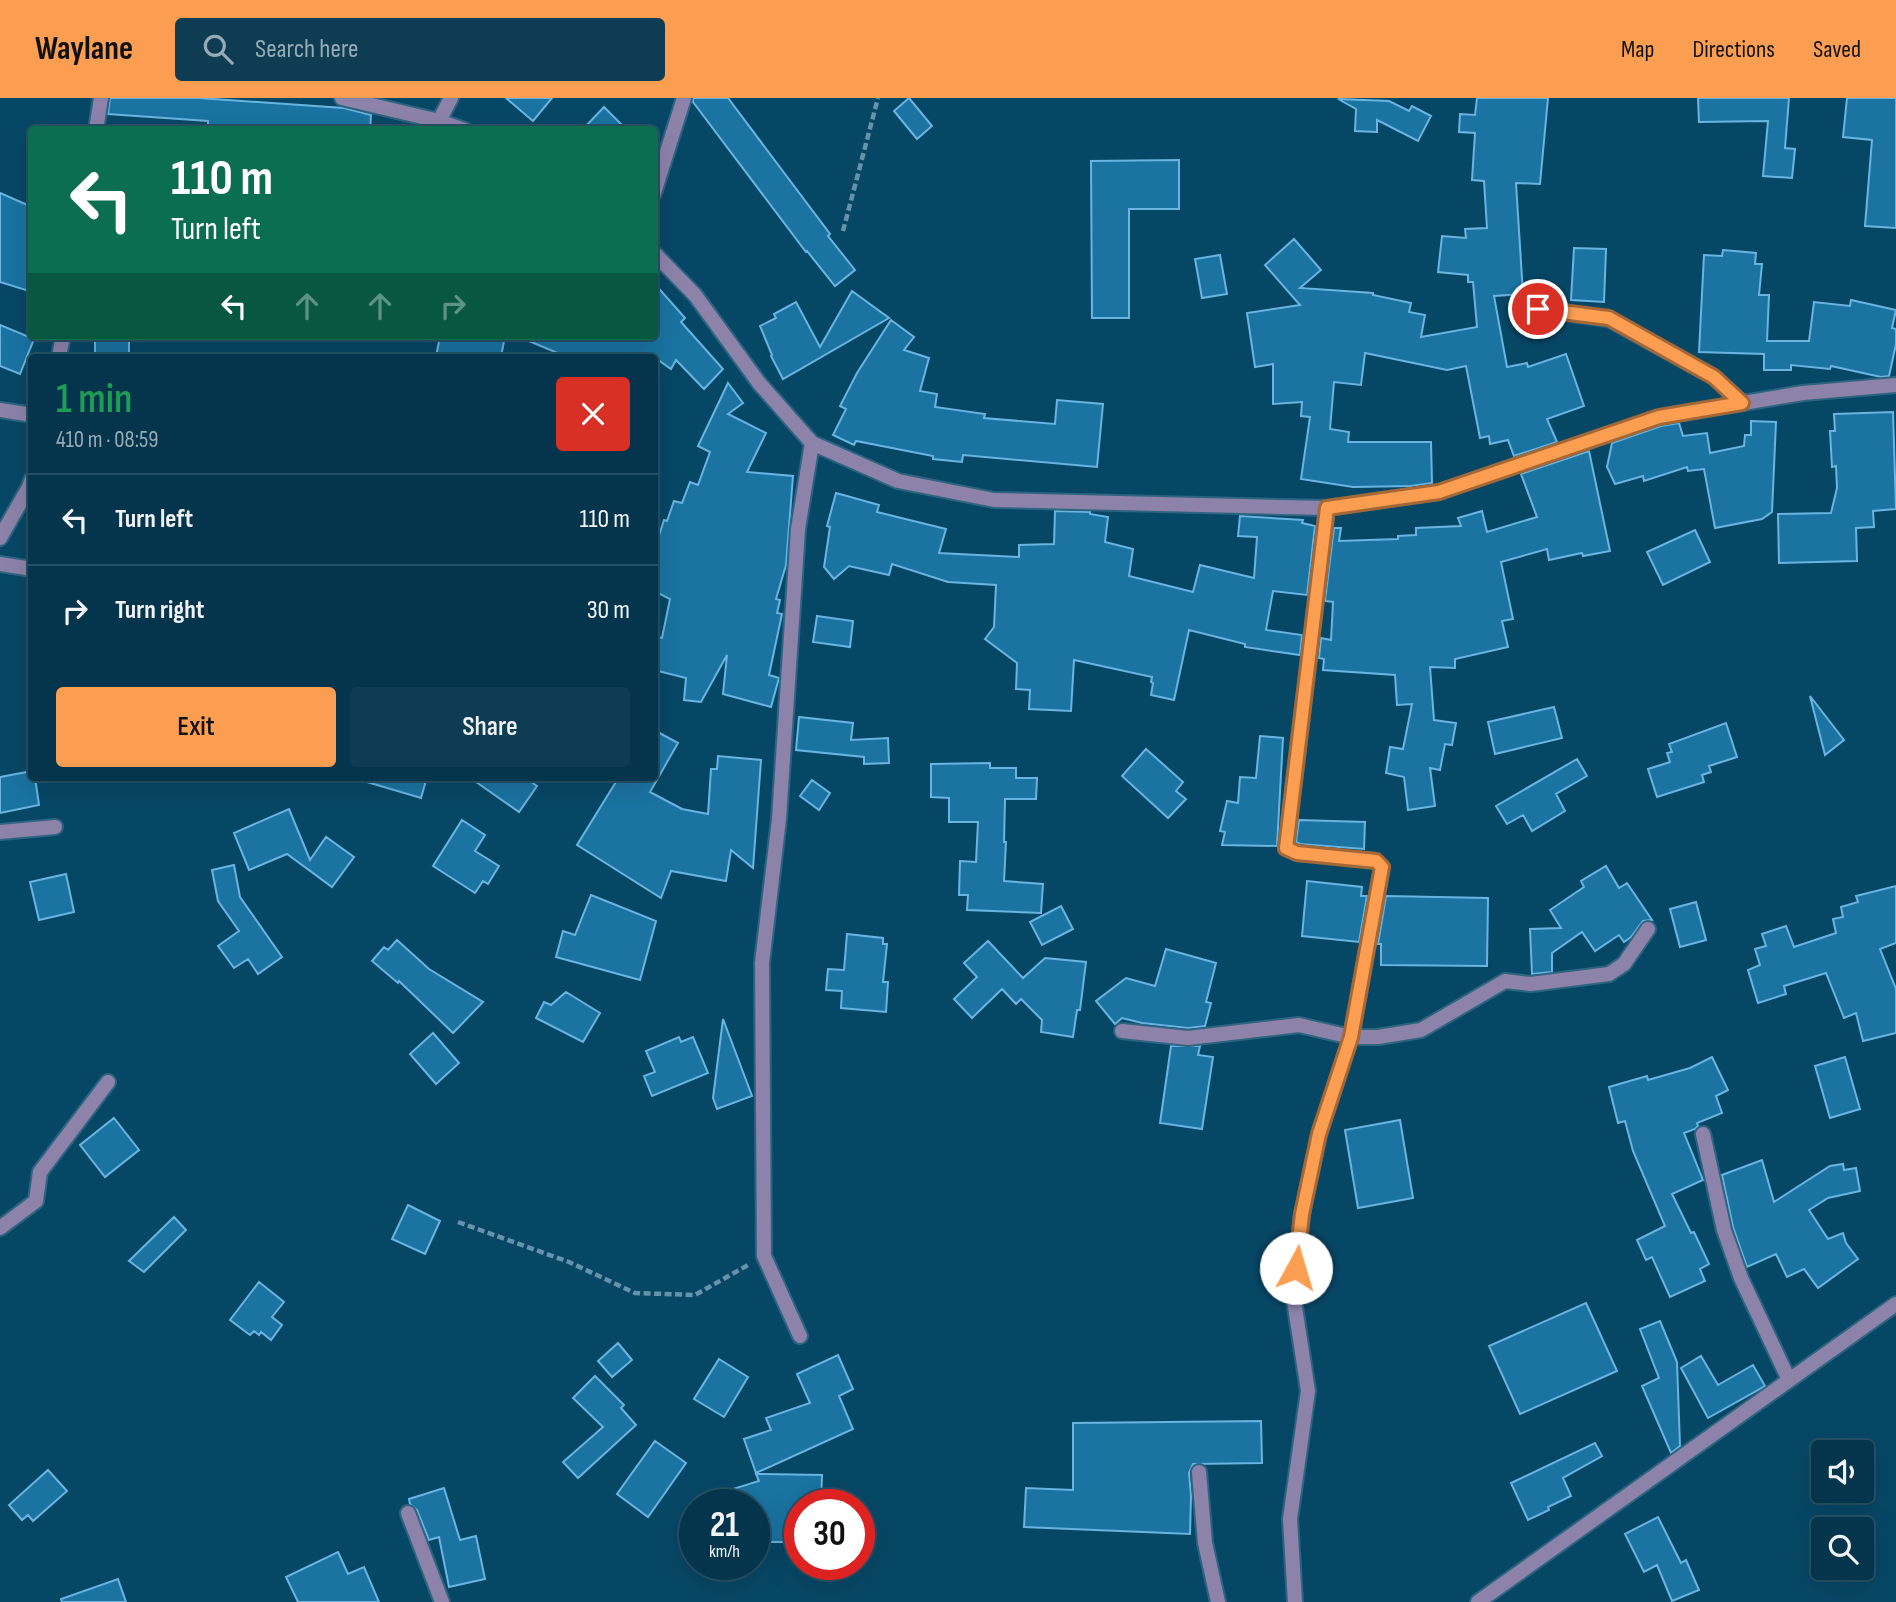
<!DOCTYPE html>
<html lang="en">
<head>
<meta charset="utf-8">
<style>
	:root { --surface:#05354c; --page:#0e3d53; --text:#f1f3f6; --muted:#97abb5; --line:#265064; --accent:#fc9e52 }
	body { margin:0; font-family:"Sofia Sans Condensed",sans-serif; background:var(--page); color:var(--text); height:100vh; display:flex; flex-direction:column; font-size:26px; white-space:nowrap }
	* { box-sizing:border-box; margin:0 }
	p { font-size:23px; color:var(--muted) }
	.icon { flex:none; width:38px; height:38px; fill:none; stroke:currentColor; stroke-width:2; stroke-linecap:round; stroke-linejoin:round }
	.map { position:relative; flex:1; overflow:hidden }
	.panel { position:absolute; left:28px; top:256px; width:630px; height:427px; display:flex; flex-direction:column; background:var(--surface); border-radius:7px; box-shadow:0 7px 28px #0002,0 0 0 2px var(--line) }
	.panel>* { flex:none }
	.top-card { position:absolute; left:28px; top:28px; width:630px; height:214px; border-radius:7px; box-shadow:0 7px 28px #0002,0 0 0 2px var(--line); background:#0b6e4f; color:#fff; overflow:hidden }
	.buttons { position:absolute; left:1811px; top:1342px; display:grid; gap:14px }
	.buttons a { display:grid; place-items:center; width:63px; height:63px; border-radius:7px; background:var(--surface); box-shadow:0 7px 28px #0002,0 0 0 2px var(--line); font-size:35px }
	.speed { position:absolute; left:679px; top:1391px; display:flex; gap:14px; font-size:35px; font-weight:700; text-align:center }
	.speed>* { display:grid; place-content:center; width:91px; height:91px; border-radius:50%; background:var(--surface); box-shadow:0 7px 28px #0002,0 0 0 2px var(--line); line-height:1 }
	.speed small { font-size:18px; font-weight:400 }
	.speed .limit { border:10px solid #d22; background:#fff; color:#111 }
	.pin { position:absolute; display:grid; place-items:center; width:60px; height:60px; color:#fff; margin:-30px; border:4px solid #fff; border-radius:50%; box-shadow:0 2px 7px #0007 }
	.me { position:absolute; width:77px; margin:-38px; rotate:6deg; stroke-linejoin:round; filter:drop-shadow(0 0 5px #0008) }
	.turn { display:flex; align-items:center; gap:24px; height:147px; padding:0 28px; font-size:32px }
	.turn .icon { width:91px; height:91px; stroke-width:2.5 }
	.turn b { display:block; font-size:49px; line-height:60px }
	.lanes { display:flex; align-items:center; height:66px; padding:0 28px; background:#0003; justify-content:center; gap:35px; direction:ltr }
	.lanes .off { opacity:.35 }
	.round { display:grid; place-items:center; flex:none; width:74px; height:74px; border-radius:7px; background:var(--page) }
	.head { display:flex; align-items:center; justify-content:space-between; height:119px; padding:0 28px }
	h1 { font-size:42px; font-weight:600; line-height:52px; color:#1e9e55 }
	.button { display:flex; gap:14px; margin-top:auto; padding:14px 28px }
	.button a { flex:1; height:80px; border-radius:7px; background:var(--accent); color:#111; font-size:28px; font-weight:600; line-height:80px; text-align:center }
	.button a+a { background:var(--page); color:var(--text) }
	ul { padding:0; list-style:none }
	li { display:flex; align-items:center; gap:21px; height:91px; padding:0 28px; border-top:2px solid var(--line) }
	li div { flex:1 }
	li b { display:block; font-size:26px }
	li em { font-style:normal }
	header { display:flex; align-items:center; gap:42px; box-sizing:border-box; height:98px; padding:0 35px; background:var(--accent); color:#111 }
	header strong { font-size:33px }
	nav { display:flex; gap:38px; margin-inline-start:auto; font-size:24px }
	.search { width:490px; height:63px; background:var(--page); display:flex; align-items:center; gap:18px; box-sizing:border-box; padding:0 24px; border-radius:7px; color:var(--muted); font-size:26px }
	.map>svg:first-child { display:block }
</style>
</head>
<body>
<header>
<strong>Waylane</strong>
<div class="search"><svg class="icon" aria-label="search" viewBox="0 0 24 24"><circle cx="10" cy="10" r="6"/><path d="M15 15l6 6"/></svg>Search here</div>
<nav><a>Map</a><a>Directions</a><a>Saved</a></nav>
</header>
<div class="map">
<svg width="1896" height="1504" viewBox="0 0 1896 1504">
	<rect width="100%" height="100%" fill="#074766"/>
	<path fill="#1a73a1" stroke="#6ab4e1" stroke-width="2" d="M 110,0 L 199,0 L 344,10 L 371,17 L 370,32 L 295,28 L 294,32 L 281,32 L 208,27 L 208,23 L 108,16 Z
		M 506,0 L 552,0 L 533,23 Z
		M 693,0 L 728,0 L 830,136 L 828,138 L 855,172 L 835,188 L 807,153 L 806,154 L 693,4 Z
		M 909,0 L 932,28 L 917,41 L 894,13 Z
		M 1477,0 L 1548,0 L 1540,86 L 1516,85 L 1523,196 L 1494,198 L 1507,269 L 1527,265 L 1528,269 L 1566,256 L 1584,308 L 1547,321 L 1557,344 L 1514,358 L 1508,342 L 1490,346 L 1489,338 L 1480,340 L 1466,268 L 1447,272 L 1365,255 L 1361,287 L 1334,284 L 1330,331 L 1349,334 L 1348,344 L 1431,344 L 1432,385 L 1411,388 L 1353,389 L 1301,381 L 1310,319 L 1301,318 L 1302,304 L 1273,306 L 1273,266 L 1255,269 L 1247,215 L 1300,207 L 1265,167 L 1294,141 L 1321,172 L 1300,190 L 1373,195 L 1373,197 L 1411,205 L 1409,214 L 1425,217 L 1421,239 L 1477,229 L 1473,184 L 1468,184 L 1468,177 L 1438,174 L 1442,138 L 1466,140 L 1465,131 L 1487,130 L 1484,83 L 1472,82 L 1475,35 L 1459,34 L 1460,16 L 1475,17 Z
		M 1698,0 L 1789,0 L 1785,50 L 1795,51 L 1792,80 L 1763,78 L 1768,23 L 1699,24 Z
		M 1847,0 L 1896,0 L 1896,130 L 1865,128 L 1872,42 L 1843,39 Z
		M 1338,1 L 1389,3 L 1409,13 L 1412,8 L 1431,18 L 1418,43 L 1377,22 L 1377,34 L 1355,33 L 1356,11 Z
		M 604,9 L 627,32 L 582,32 Z
		M 1179,62 L 1179,111 L 1129,111 L 1129,220 L 1092,220 L 1091,63 Z
		M 0,95 L 32,109 L 32,194 L 0,184 Z
		M 1574,150 L 1606,151 L 1604,204 L 1571,202 Z
		M 1723,152 L 1756,155 L 1755,166 L 1762,166 L 1759,197 L 1769,197 L 1767,243 L 1809,243 L 1814,204 L 1850,208 L 1851,202 L 1896,212 L 1892,230 L 1896,231 L 1896,246 L 1889,278 L 1881,279 L 1831,268 L 1830,271 L 1791,267 L 1791,272 L 1764,272 L 1764,256 L 1699,254 L 1704,157 L 1722,158 Z
		M 1220,157 L 1227,196 L 1202,200 L 1195,161 Z
		M 654,185 L 685,220 L 681,224 L 723,271 L 704,291 L 676,262 L 671,271 L 654,259 L 567,259 L 517,238 L 654,238 Z
		M 852,193 L 889,220 L 783,281 L 771,258 L 772,257 L 760,228 L 776,220 L 774,216 L 796,204 L 820,249 Z
		M 891,222 L 914,239 L 904,252 L 929,260 L 920,293 L 937,296 L 935,309 L 985,316 L 984,320 L 1055,326 L 1057,302 L 1103,306 L 1097,369 L 963,357 L 962,364 L 933,361 L 933,358 L 856,343 L 854,347 L 833,337 L 846,311 L 840,308 L 857,275 Z
		M 0,227 L 34,241 L 20,276 L 0,268 Z
		M 95,238 L 129,238 L 129,259 L 95,258 Z
		M 440,238 L 505,238 L 501,259 L 436,259 Z
		M 728,285 L 743,305 L 728,316 L 766,335 L 747,374 L 793,378 L 786,467 L 776,501 L 780,502 L 777,515 L 782,516 L 769,577 L 779,580 L 771,609 L 723,596 L 727,557 L 701,604 L 684,602 L 686,580 L 654,572 L 654,538 L 662,540 L 670,501 L 654,493 L 654,453 L 664,422 L 667,423 L 674,403 L 682,405 L 690,384 L 698,387 L 710,354 L 698,348 Z
		M 1893,314 L 1896,411 L 1873,413 L 1874,429 L 1856,430 L 1857,463 L 1779,465 L 1778,416 L 1831,415 L 1837,390 L 1836,368 L 1832,369 L 1830,333 L 1835,333 L 1834,316 Z
		M 1751,323 L 1776,324 L 1772,414 L 1762,421 L 1715,430 L 1704,371 L 1688,373 L 1687,369 L 1644,383 L 1643,378 L 1615,386 L 1607,369 L 1612,345 L 1661,328 L 1679,325 L 1683,338 L 1707,335 L 1710,355 L 1744,348 L 1745,337 L 1751,337 Z
		M 1589,353 L 1610,453 L 1583,458 L 1582,455 L 1549,462 L 1547,451 L 1501,464 L 1513,521 L 1502,523 L 1508,549 L 1455,561 L 1455,570 L 1430,569 L 1434,622 L 1456,625 L 1452,647 L 1445,646 L 1440,672 L 1430,670 L 1435,708 L 1408,712 L 1404,679 L 1386,675 L 1390,649 L 1403,651 L 1412,606 L 1397,607 L 1395,577 L 1323,572 L 1324,561 L 1319,560 L 1321,540 L 1331,542 L 1333,504 L 1325,503 L 1334,430 L 1341,430 L 1339,443 L 1398,441 L 1398,438 L 1416,437 L 1416,430 L 1461,428 L 1458,420 L 1482,413 L 1487,434 L 1537,419 L 1521,376 Z
		M 836,395 L 879,407 L 877,414 L 946,431 L 939,455 L 1019,459 L 1019,447 L 1054,446 L 1055,413 L 1090,414 L 1090,416 L 1108,419 L 1105,444 L 1133,451 L 1129,478 L 1193,494 L 1200,467 L 1254,480 L 1257,439 L 1238,438 L 1240,418 L 1303,422 L 1302,425 L 1315,428 L 1307,497 L 1273,493 L 1266,532 L 1302,537 L 1300,557 L 1245,549 L 1245,546 L 1189,532 L 1174,602 L 1151,597 L 1153,585 L 1151,584 L 1152,579 L 1074,562 L 1071,613 L 1029,611 L 1030,592 L 1016,591 L 1017,565 L 985,541 L 994,529 L 996,487 L 948,484 L 892,466 L 889,477 L 849,468 L 834,481 L 824,469 L 830,429 L 827,428 Z
		M 1695,432 L 1710,464 L 1663,487 L 1647,454 Z
		M 817,518 L 853,523 L 850,549 L 813,544 Z
		M 1810,598 L 1844,642 L 1825,657 Z
		M 1554,609 L 1562,640 L 1495,656 L 1488,624 Z
		M 799,619 L 853,625 L 851,642 L 888,640 L 889,665 L 864,666 L 864,659 L 796,652 Z
		M 1726,625 L 1737,659 L 1709,668 L 1711,674 L 1702,677 L 1704,684 L 1657,699 L 1648,671 L 1670,664 L 1667,655 L 1672,654 L 1669,646 Z
		M 654,632 L 678,645 L 650,694 L 682,711 L 708,716 L 711,671 L 717,671 L 718,658 L 761,662 L 753,770 L 731,752 L 726,783 L 671,773 L 661,800 L 577,747 L 619,679 L 654,679 Z
		M 1260,638 L 1283,640 L 1277,748 L 1222,747 L 1225,734 L 1220,733 L 1227,703 L 1238,705 L 1240,679 L 1256,680 Z
		M 1146,651 L 1183,684 L 1176,693 L 1186,701 L 1168,720 L 1122,678 Z
		M 1577,661 L 1587,678 L 1556,696 L 1565,713 L 1532,733 L 1523,717 L 1507,726 L 1496,708 Z
		M 990,665 L 990,670 L 1016,670 L 1016,680 L 1037,680 L 1036,701 L 1005,701 L 1004,744 L 1006,744 L 1004,783 L 1043,786 L 1041,815 L 967,812 L 968,797 L 959,797 L 960,763 L 976,764 L 978,724 L 949,724 L 949,700 L 931,699 L 931,666 Z
		M 32,673 L 32,679 L 35,679 L 39,707 L 0,715 L 0,679 Z
		M 368,679 L 427,679 L 421,700 L 367,684 Z
		M 469,679 L 524,679 L 537,688 L 519,714 Z
		M 812,682 L 830,695 L 819,712 L 800,698 Z
		M 289,711 L 310,762 L 326,739 L 354,759 L 332,789 L 287,756 L 249,772 L 234,735 Z
		M 462,722 L 485,737 L 475,753 L 499,768 L 488,786 L 483,783 L 475,795 L 433,768 Z
		M 1299,722 L 1365,724 L 1364,751 L 1300,746 L 1296,744 Z
		M 234,767 L 240,799 L 282,859 L 258,876 L 248,861 L 234,870 L 218,848 L 239,833 L 218,803 L 212,772 Z
		M 1606,768 L 1619,790 L 1627,785 L 1652,822 L 1643,823 L 1631,839 L 1624,844 L 1619,837 L 1595,853 L 1582,834 L 1552,855 L 1552,874 L 1532,876 L 1530,831 L 1561,830 L 1550,812 L 1584,789 L 1581,783 Z
		M 66,776 L 74,814 L 39,822 L 30,784 Z
		M 1307,783 L 1362,789 L 1361,798 L 1367,798 L 1359,844 L 1302,838 Z
		M 1896,788 L 1896,845 L 1880,851 L 1896,891 L 1896,935 L 1863,943 L 1856,915 L 1844,920 L 1826,875 L 1784,888 L 1786,896 L 1758,905 L 1748,872 L 1760,867 L 1755,851 L 1766,848 L 1762,836 L 1786,828 L 1794,849 L 1836,835 L 1833,821 L 1843,819 L 1841,809 L 1858,804 L 1856,798 Z
		M 591,797 L 656,823 L 640,882 L 556,859 L 563,833 L 575,837 Z
		M 1386,798 L 1488,800 L 1487,868 L 1381,867 L 1381,846 L 1378,846 Z
		M 1696,804 L 1706,842 L 1680,849 L 1670,811 Z
		M 1061,808 L 1073,831 L 1042,847 L 1030,824 Z
		M 847,836 L 883,840 L 883,846 L 887,846 L 883,884 L 888,884 L 886,914 L 841,910 L 842,893 L 826,892 L 828,871 L 844,872 Z
		M 397,842 L 429,871 L 483,904 L 453,935 L 399,883 L 398,885 L 372,863 L 384,849 L 388,852 Z
		M 988,843 L 1023,880 L 1045,860 L 1086,864 L 1080,912 L 1077,912 L 1073,939 L 1041,934 L 1042,922 L 1021,901 L 1016,906 L 1002,891 L 972,920 L 954,901 L 977,879 L 964,865 Z
		M 1166,851 L 1216,865 L 1206,904 L 1211,905 L 1205,928 L 1188,930 L 1142,925 L 1122,920 L 1115,926 L 1096,903 L 1126,880 L 1155,888 Z
		M 566,894 L 600,915 L 583,944 L 536,920 L 544,904 L 551,907 Z
		M 723,921 L 752,998 L 717,1011 L 713,1000 Z
		M 433,935 L 459,965 L 436,986 L 410,956 Z
		M 679,939 L 681,944 L 693,939 L 708,975 L 652,998 L 644,978 L 655,974 L 646,953 Z
		M 1171,948 L 1200,948 L 1198,957 L 1213,959 L 1202,1031 L 1160,1025 Z
		M 1712,959 L 1728,992 L 1716,998 L 1722,1015 L 1697,1025 L 1698,1028 L 1695,1031 L 1684,1035 L 1703,1082 L 1672,1096 L 1691,1135 L 1694,1134 L 1709,1166 L 1700,1171 L 1705,1183 L 1670,1199 L 1652,1159 L 1646,1162 L 1637,1142 L 1665,1128 L 1633,1053 L 1625,1023 L 1618,1025 L 1609,989 L 1647,978 L 1648,982 L 1690,970 Z
		M 1845,959 L 1860,1011 L 1830,1020 L 1815,968 Z
		M 114,1020 L 139,1052 L 105,1079 L 80,1047 Z
		M 1400,1022 L 1413,1100 L 1358,1110 L 1345,1032 Z
		M 1762,1062 L 1774,1104 L 1830,1068 L 1843,1066 L 1844,1072 L 1856,1070 L 1860,1093 L 1828,1100 L 1809,1112 L 1828,1141 L 1843,1135 L 1846,1145 L 1858,1161 L 1818,1190 L 1804,1171 L 1787,1179 L 1776,1156 L 1747,1169 L 1733,1129 L 1722,1077 Z
		M 408,1107 L 440,1123 L 425,1156 L 392,1141 Z
		M 174,1119 L 186,1132 L 144,1174 L 129,1163 Z
		M 259,1184 L 284,1204 L 272,1219 L 282,1227 L 271,1242 L 261,1234 L 259,1237 L 254,1233 L 250,1237 L 230,1222 Z
		M 1586,1205 L 1617,1273 L 1520,1316 L 1489,1248 Z
		M 1660,1223 L 1677,1264 L 1680,1348 L 1671,1355 L 1642,1288 L 1659,1280 L 1640,1231 Z
		M 618,1245 L 632,1262 L 612,1279 L 598,1263 Z
		M 838,1257 L 853,1291 L 839,1298 L 853,1331 L 756,1375 L 744,1341 L 771,1332 L 766,1320 L 810,1305 L 797,1276 Z
		M 1701,1258 L 1718,1287 L 1753,1267 L 1765,1288 L 1708,1320 L 1681,1270 Z
		M 719,1261 L 748,1279 L 724,1319 L 694,1301 Z
		M 595,1278 L 624,1307 L 621,1310 L 636,1327 L 578,1380 L 563,1364 L 603,1329 L 573,1300 Z
		M 1261,1323 L 1262,1365 L 1193,1366 L 1189,1375 L 1191,1398 L 1190,1436 L 1024,1429 L 1026,1390 L 1073,1392 L 1073,1325 Z
		M 655,1343 L 686,1365 L 648,1419 L 617,1396 Z
		M 1595,1345 L 1602,1358 L 1563,1380 L 1571,1398 L 1548,1409 L 1549,1412 L 1528,1422 L 1511,1385 Z
		M 48,1372 L 67,1393 L 33,1423 L 28,1417 L 22,1422 L 9,1407 Z
		M 756,1376 L 822,1377 L 821,1407 L 800,1407 L 800,1444 L 768,1444 L 754,1448 L 754,1407 L 696,1407 L 695,1403 L 759,1383 Z
		M 444,1390 L 460,1442 L 476,1438 L 485,1481 L 449,1489 L 439,1439 L 429,1442 L 417,1412 L 410,1406 L 409,1401 Z
		M 1658,1419 L 1681,1465 L 1686,1462 L 1699,1492 L 1672,1503 L 1657,1467 L 1644,1474 L 1625,1436 Z
		M 338,1454 L 348,1476 L 364,1469 L 379,1504 L 298,1504 L 286,1479 Z
		M 118,1481 L 126,1504 L 62,1504 L 61,1501 Z"/>
	<g fill="none" stroke-linecap="round" stroke-linejoin="round">
		<g stroke="#2d6581" stroke-width="18">
			<path id="street" d="M 342,0 L 439,23 L 465,32
				M 439,23 L 451,0
				M 96,32 L 101,0
				M 654,95 L 684,0
				M 654,155 L 695,197 L 759,285 L 812,345 L 898,383 L 994,402 L 1327,410 L 1439,394 L 1659,319 L 1803,295 L 1896,287
				M 1538,211 L 1609,221 L 1714,279 L 1742,305
				M 59,259 L 63,238
				M 0,312 L 32,317
				M 0,440 L 29,389 L 32,381
				M 0,466 L 32,471
				M 0,734 L 55,729
				M 1122,933 L 1188,940 L 1299,927 L 1351,939 L 1378,939 L 1421,932 L 1505,883 L 1531,886 L 1609,876 L 1624,866 L 1648,831
				M 1703,1036 L 1724,1132 L 1741,1180 L 1789,1282
				M 0,1130 L 36,1103 L 40,1074 L 108,984
				M 800,1238 L 764,1158 L 762,865 L 779,721 L 798,431 L 812,345
				M 1199,1374 L 1205,1445 L 1218,1504
				M 408,1415 L 442,1504
				M 1295,1504 L 1290,1421 L 1308,1293 L 1293,1196 L 1302,1116 L 1319,1036 L 1351,939 L 1382,769 L 1376,763 L 1297,755 L 1286,750 L 1327,410
				M 1478,1504 L 1896,1206"/>
		</g>
		<path stroke="#6693aa" stroke-width="4.5" stroke-dasharray="7 3.5" stroke-linecap="butt" d="M 843,133 L 878,0
			M 458,1124 L 569,1164 L 635,1195 L 695,1197 L 748,1167"/>
		<use href="#street" stroke="#8d82aa" stroke-width="14"/>
	</g>
	<g fill="none" stroke-linecap="round" stroke-linejoin="round">
		<g stroke="#a46735" stroke-width="18">
			<path id="route" d="M 1296,1170 L 1302,1116 L 1319,1036 L 1351,939 L 1382,769 L 1376,763 L 1297,755 L 1286,750 L 1327,410 L 1439,394 L 1659,319 L 1742,305 L 1714,279 L 1609,220 L 1538,211"/>
		</g>
		<use href="#route" stroke="#fc9e52" stroke-width="12"/>
	</g>
</svg>
<div class="buttons">
<a><svg class="icon" aria-label="sound" viewBox="0 0 24 24"><path d="M4 9h4l5-4v14l-5-4H4zM17 9q2 3 0 6"/></svg></a>
<a><svg class="icon" aria-label="search" viewBox="0 0 24 24"><circle cx="10" cy="10" r="6"/><path d="M15 15l6 6"/></svg></a>
</div>
<div class="speed"><div>21<small>km/h</small></div><div class="limit">30</div></div>
<div class="pin" style="left:1538px;top:211px;background:#d93025"><svg class="icon" aria-label="arrive" viewBox="0 0 24 24"><path d="M6 21V4h12l-3 4 3 4H6"/></svg></div>
<svg class="me" style="left:1296px;top:1170px" viewBox="-20 -20 40 40"><circle r="19" fill="#fff"/><path d="M0-13L10 11 0 6-10 11z" fill="#fc9e52"/></svg>
<div class="top-card">
<div class="turn"><svg class="icon" aria-label="left" viewBox="0 0 24 24"><path d="M17 20v-9H6M10 6l-5 5 5 5"/></svg><div><b>110 m</b>Turn left</div></div>
<div class="lanes"><svg class="icon" aria-label="left" viewBox="0 0 24 24"><path d="M17 20v-9H6M10 6l-5 5 5 5"/></svg><svg class="icon off" aria-label="ahead" viewBox="0 0 24 24"><path d="M12 20V5M6 11l6-6 6 6"/></svg><svg class="icon off" aria-label="ahead" viewBox="0 0 24 24"><path d="M12 20V5M6 11l6-6 6 6"/></svg><svg class="icon off" aria-label="right" viewBox="0 0 24 24"><path d="M7 20v-9h11M14 6l5 5-5 5"/></svg></div>
</div>
<section class="panel">
<div class="head"><div><h1>1 min</h1><p>410 m · 08:59</p></div><a class="round" style="background:#d93025;color:#fff"><svg class="icon" aria-label="close" viewBox="0 0 24 24"><path d="M6 6l12 12M18 6L6 18"/></svg></a></div>
<ul>
<li><svg class="icon" aria-label="left" viewBox="0 0 24 24"><path d="M17 20v-9H6M10 6l-5 5 5 5"/></svg><div><b>Turn left</b></div><em>110 m</em></li>
<li><svg class="icon" aria-label="right" viewBox="0 0 24 24"><path d="M7 20v-9h11M14 6l5 5-5 5"/></svg><div><b>Turn right</b></div><em>30 m</em></li>
</ul>
<div class="button"><a>Exit</a><a>Share</a></div>
</section>
</div>
</body>
</html>
